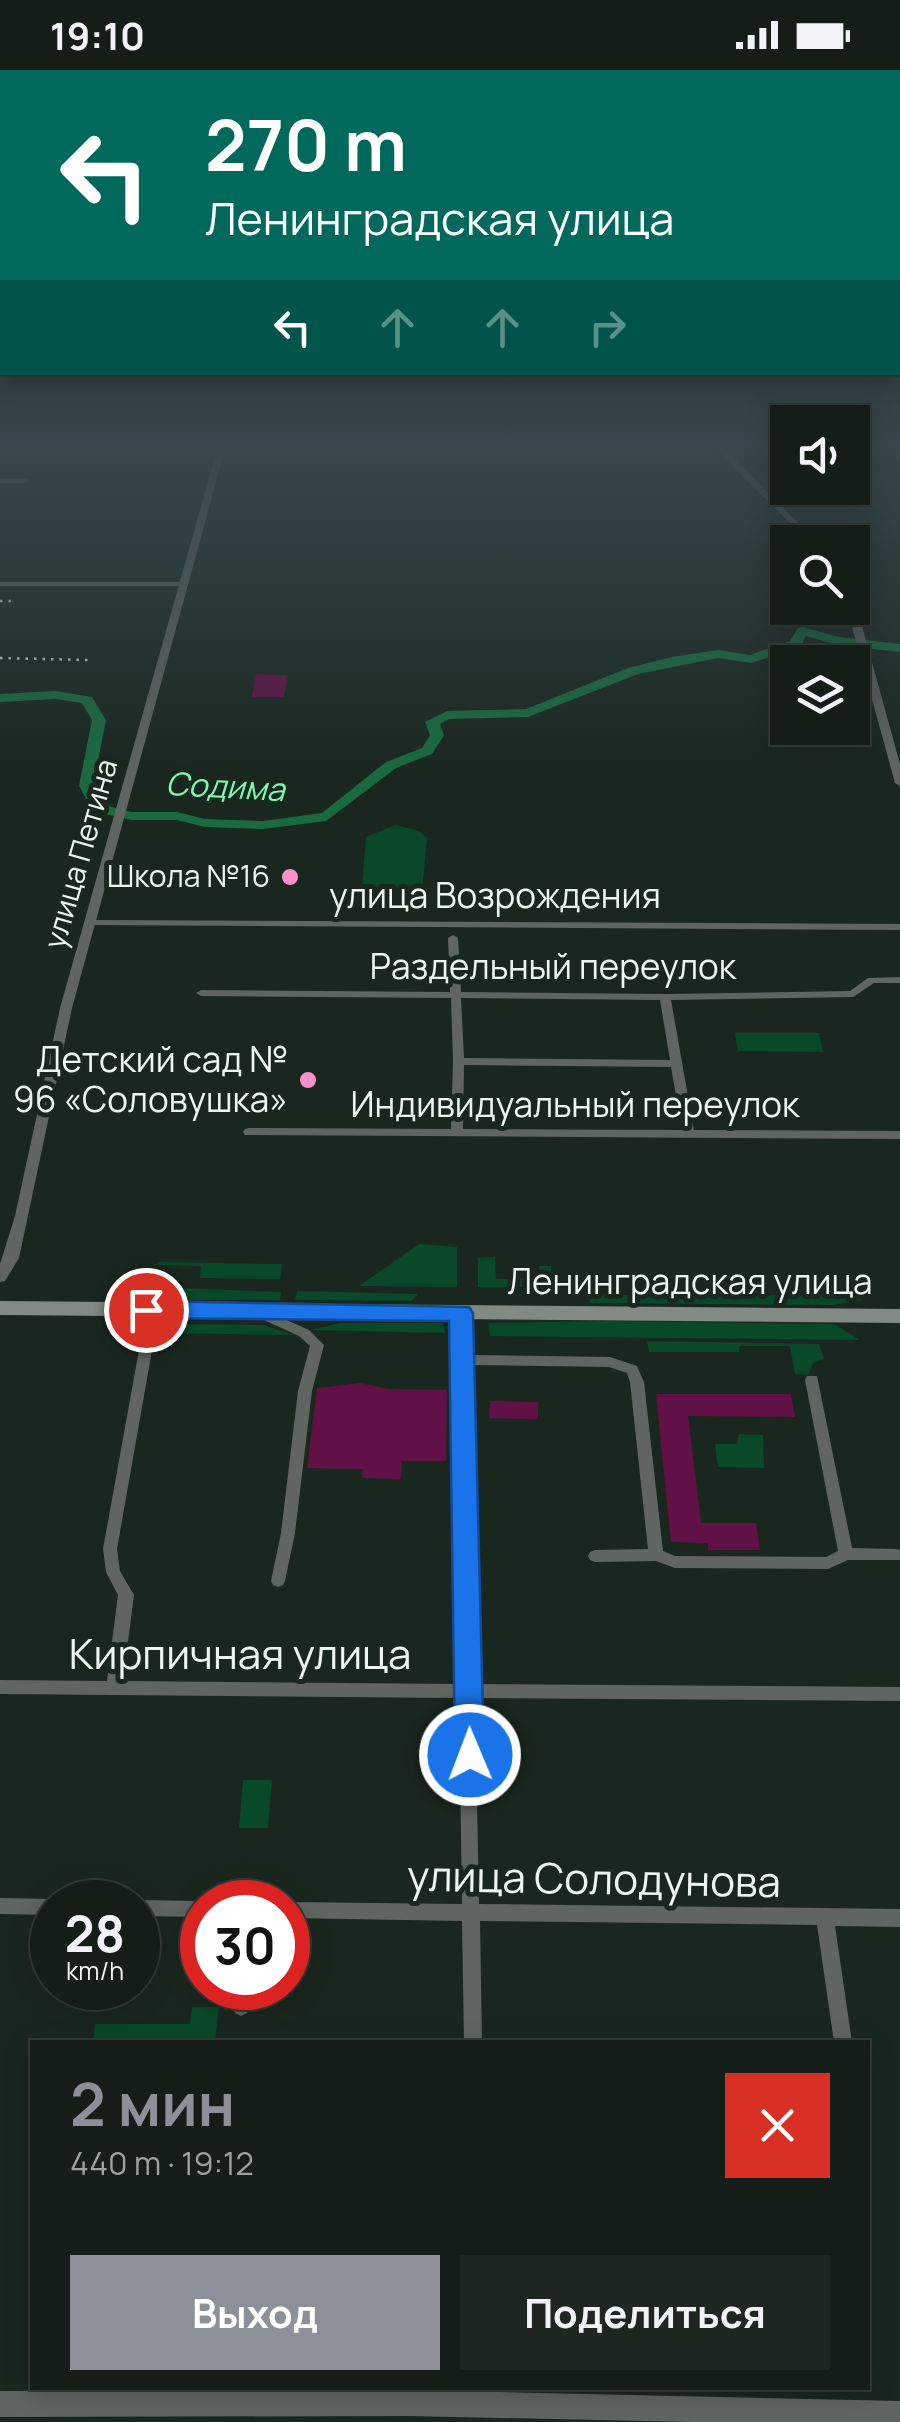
<!DOCTYPE html>
<html lang="ru">
<head>
<meta charset="utf-8">
<style>
	:root { --surface:#141d17; --page:#1d2620; --text:#f1f3f6; --muted:#9da2a1; --line:#333b36; --accent:#8c9099 }
	body { margin:0; font-family:Manrope,sans-serif; background:var(--page); color:var(--text); height:100vh; display:flex; flex-direction:column; font-size:38px; white-space:nowrap }
	* { box-sizing:border-box; margin:0 }
	p { font-size:32px; color:var(--muted) }
	.icon { flex:none; width:55px; height:55px; fill:none; stroke:currentColor; stroke-width:2; stroke-linecap:round; stroke-linejoin:round }
	.map { position:relative; flex:1; overflow:hidden }
	.sheet { position:absolute; left:30px; top:1970px; width:840px; height:350px; display:flex; flex-direction:column; background:var(--surface); border-radius:0px; box-shadow:0 5px 25px #0003,0 0 0 2px var(--line) }
	.sheet>* { flex:none }
	.banner { position:absolute; left:0px; top:0px; width:900px; height:305px; box-shadow:0 5px 25px #0003,0 0 0 2px var(--line); background:#00695c; color:#fff; overflow:hidden }
	.tools { position:absolute; left:770px; top:335px; display:grid; gap:20px }
	.tools a { display:grid; place-items:center; width:100px; height:100px; border-radius:0px; background:var(--surface); box-shadow:0 5px 25px #0003,0 0 0 2px var(--line); font-size:50px }
	.speed { position:absolute; left:30px; top:1810px; display:flex; gap:20px; font-size:50px; font-weight:700; text-align:center }
	.speed>* { display:grid; place-content:center; width:130px; height:130px; border-radius:50%; background:var(--surface); box-shadow:0 5px 25px #0003,0 0 0 2px var(--line); line-height:1 }
	.speed small { font-size:25px; font-weight:400 }
	.speed .limit { border:15px solid #d22; background:#fff; color:#111 }
	.pin { position:absolute; display:grid; place-items:center; width:85px; height:85px; color:#fff; margin:-42px; border:5px solid #fff; border-radius:50%; box-shadow:0 2px 10px #0007 }
	.me { position:absolute; width:110px; margin:-55px; rotate:359deg; stroke-linejoin:round; filter:drop-shadow(0 0 8px #0008) }
	.turn { display:flex; align-items:center; gap:35px; height:210px; padding:0 40px; font-size:45px }
	.turn .icon { width:130px; height:130px; stroke-width:2.5 }
	.turn b { display:block; font-size:70px; line-height:85px }
	.lanes { display:flex; align-items:center; height:95px; padding:0 40px; background:#0003; justify-content:center; gap:50px; direction:ltr }
	.lanes .off { opacity:.35 }
	.round { display:grid; place-items:center; flex:none; width:105px; height:105px; border-radius:0px; background:var(--page) }
	.overview { display:flex; align-items:center; justify-content:space-between; height:170px; padding:0 40px }
	h1 { font-size:60px; font-weight:700; line-height:75px; color:var(--accent) }
	.action { display:flex; gap:20px; margin-top:auto; padding:20px 40px }
	.action a { flex:1; height:115px; border-radius:0px; background:var(--accent); color:#fff; font-size:40px; font-weight:700; line-height:115px; text-align:center }
	.action a+a { background:var(--page); color:var(--text) }
	.status { display:flex; justify-content:space-between; align-items:center; height:70px; padding:0 50px; background:var(--surface); direction:ltr }
	.status svg { height:28px; fill:currentColor }
	.map>svg:first-child { display:block }
</style>
</head>
<body>
<div class="status"><b>19:10</b><svg viewBox="0 0 49 12"><path d="M0 12V9h3v3zM5 12V6h3v6zM10 12V3h3v9zM15 12V0h3v12zM26 1h20v11H26zM47 4h2v5h-2z"/></svg></div>
<div class="map">
<svg width="900" height="2352" viewBox="0 0 900 2352">
	<rect width="100%" height="100%" fill="#1a271f"/>
	<path fill="#0a482a" d="M 395,755 L 419,761 L 427,768 L 422,821 C 404,838 378,836 362,819 L 366,767 Z
		M 735,963 L 819,963 L 823,982 L 738,981 Z
		M 419,1174 L 457,1177 L 457,1217 L 359,1216 Z
		M 495,1187 L 496,1209 L 539,1209 L 539,1196 L 551,1196 L 552,1217 L 478,1217 L 478,1188 Z
		M 157,1192 L 274,1194 L 282,1194 L 280,1209 L 200,1208 L 201,1196 L 156,1195 Z
		M 176,1218 L 281,1222 L 280,1230 L 187,1230 Z
		M 297,1221 L 418,1224 L 411,1231 L 295,1230 Z
		M 589,1225 L 862,1225 L 863,1230 L 831,1235 L 590,1233 Z
		M 601,1251 L 834,1254 L 860,1270 L 490,1266 L 488,1253 Z
		M 340,1253 L 442,1253 L 446,1263 L 311,1260 Z
		M 178,1254 L 263,1255 L 294,1265 L 162,1263 Z
		M 647,1271 L 819,1274 L 824,1289 L 813,1293 L 808,1305 L 795,1304 L 790,1276 L 739,1276 L 739,1282 L 649,1282 Z
		M 739,1364 L 763,1365 L 764,1398 L 718,1397 L 715,1374 L 737,1374 Z
		M 243,1710 L 272,1710 L 268,1758 L 239,1758 Z
		M 192,1937 L 219,1937 L 215,1972 L 93,1971 L 95,1954 L 190,1954 Z"/>
	<g fill="none" stroke-linecap="round" stroke-linejoin="round">
		<path fill="#1a6a41" fill-rule="evenodd" d="M 802,557 L 839,567 L 900,574 L 900,582 L 838,575 L 806,566 L 800,577 L 751,593 L 718,588 L 638,604 L 528,647 L 449,649 L 440,654 L 444,665 L 432,684 L 396,698 L 326,751 L 263,759 L 205,757 L 177,750 L 131,750 L 93,741 L 79,716 L 92,650 L 82,633 L 55,629 L 0,632 L 0,624 L 55,621 L 92,627 L 106,650 L 93,716 L 104,735 L 131,742 L 177,742 L 205,749 L 263,751 L 322,743 L 386,692 L 422,678 L 430,665 L 425,652 L 447,641 L 526,639 L 628,598 L 672,587 L 718,580 L 750,585 L 790,571 L 798,558 Z"/>
	</g>
	<path fill="#621146" d="M 256,604 L 288,605 L 284,627 L 252,627 Z
		M 360,1313 L 388,1319 L 447,1320 L 446,1391 L 402,1391 L 401,1409 L 362,1408 L 363,1399 L 307,1398 L 317,1318 Z
		M 656,1324 L 791,1324 L 795,1347 L 688,1346 L 701,1453 L 756,1453 L 760,1480 L 708,1480 L 708,1473 L 671,1472 Z
		M 490,1331 L 538,1332 L 538,1349 L 489,1348 Z"/>
	<g fill="none" stroke-linecap="round" stroke-linejoin="round">
		<path fill="#5f6561" fill-rule="evenodd" d="M 0,409 L 27,409 L 30,411 L 27,413 L 0,413 Z
			M 0,512 L 184,512 L 188,514 L 184,516 L 0,516 Z
			M 89,850 L 900,854 L 900,860 L 85,855 L 85,851 Z
			M 453,865 L 458,868 L 461,922 L 665,924 L 850,921 L 868,908 L 900,907 L 900,913 L 874,913 L 853,927 L 671,930 L 694,1060 L 900,1061 L 900,1069 L 245,1065 L 243,1062 L 245,1059 L 249,1058 L 451,1059 L 453,991 L 451,928 L 201,926 L 196,923 L 201,920 L 450,922 L 448,868 ZM 461,928 L 660,930 L 670,990 L 464,988 ZM 464,995 L 671,997 L 682,1060 L 463,1059 Z
			M 105,1234 L 148,1261 L 184,1239 L 194,1239 L 195,1242 L 194,1245 L 154,1269 L 117,1479 L 120,1501 L 134,1525 L 123,1611 L 459,1614 L 454,1290 L 455,1243 L 456,1240 L 466,1240 L 467,1243 L 468,1285 L 610,1287 L 637,1296 L 644,1312 L 663,1481 L 675,1486 L 826,1487 L 838,1481 L 805,1310 L 807,1306 L 817,1306 L 852,1478 L 896,1479 L 900,1480 L 900,1490 L 848,1490 L 828,1499 L 675,1498 L 656,1491 L 595,1492 L 590,1490 L 588,1486 L 590,1482 L 595,1480 L 648,1479 L 630,1312 L 627,1303 L 609,1297 L 469,1295 L 475,1614 L 900,1617 L 900,1631 L 475,1628 L 479,1834 L 900,1839 L 900,1857 L 835,1856 L 852,1972 L 834,1972 L 817,1855 L 480,1851 L 482,1972 L 464,1972 L 462,1851 L 288,1848 L 288,1832 L 286,1832 L 288,1832 L 462,1834 L 459,1628 L 0,1624 L 0,1610 L 107,1611 L 118,1525 L 106,1502 L 103,1479 L 141,1269 L 100,1242 L 99,1239 L 100,1236 Z
			M 260,1238 L 309,1260 L 324,1275 L 312,1321 L 295,1463 L 285,1511 L 283,1515 L 278,1517 L 273,1515 L 271,1511 L 281,1463 L 298,1321 L 310,1276 L 299,1266 L 255,1246 L 254,1243 L 255,1240 Z
			M 0,1828 L 52,1829 L 59,1832 L 52,1832 L 52,1845 L 0,1844 Z
			M 138,1830 L 202,1831 L 207,1832 L 202,1832 L 202,1847 L 138,1846 L 138,1832 L 132,1832 Z
			M 234,1918 L 252,1918 L 247,1943 L 241,1946 L 235,1943 L 232,1937 Z"/>
		<path fill="#5f6561" fill-rule="evenodd" d="M 218,376 L 226,376 L 72,938 L 19,1188 L 5,1211 L 0,1212 L 0,1194 L 15,1146 L 60,938 Z
			M 713,376 L 722,376 L 817,472 L 809,472 Z
			M 852,535 L 857,538 L 900,694 L 900,716 L 895,713 L 847,538 L 852,538 Z
			M 409,2320 L 900,2331 L 900,2352 L 690,2352 L 409,2346 L 0,2347 L 0,2321 Z"/>
		<path fill="#818b84" fill-rule="evenodd" d="M 0,1231 L 900,1239 L 900,1253 L 0,1245 Z"/>
		<path stroke="#cdd6cf" stroke-width="2.5" stroke-dasharray="2.5 6" stroke-linecap="butt" d="M 0,531 L 16,531
			M 0,588 L 89,590"/>
	</g>
	<linearGradient id="sky" x2="0" y2="1"><stop stop-color="#0e1511"/><stop offset="0.53" stop-color="#38474d"/><stop offset="1" stop-color="#38474d" stop-opacity="0"/></linearGradient>
	<rect width="900" height="706" fill="url(#sky)"/>
	<path fill="#1a73e8" stroke="#114b97" stroke-width="2.5" d="M 146,1231 L 469,1237 L 473,1243 L 484,1685 L 480,1694 L 470,1698 L 459,1694 L 455,1685 L 449,1251 L 146,1248 L 135,1240 Z"/>
	<g fill="#f890cb" stroke="#1a271f" stroke-width="4">
		<circle cx="290" cy="807" r="10"/>
		<circle cx="308" cy="1010" r="10"/>
	</g>
	<g text-anchor="middle" stroke-width="10" stroke-linejoin="round" paint-order="stroke">
		<g font-size="30" fill="#edf5ef" stroke="#1a271f">
			<text transform="translate(81 784) rotate(-74)" y="10">улица Петина</text>
		</g>
		<g font-size="30" fill="#edf5ef" stroke="#1a271f" text-anchor="end">
			<text x="270" y="817">Школа №16</text>
		</g>
		<g font-size="32" font-style="italic" fill="#79fbb0" stroke="#1a271f">
			<text transform="translate(225 717) rotate(3)" y="11">Содима</text>
		</g>
		<g font-size="35" fill="#edf5ef" stroke="#1a271f">
			<text x="495" y="838">улица Возрождения</text>
			<text x="553" y="909">Раздельный переулок</text>
			<text x="575" y="1047">Индивидуальный переулок</text>
			<text x="690" y="1224">Ленинградская улица</text>
		</g>
		<g font-size="35" fill="#edf5ef" stroke="#1a271f" text-anchor="end">
			<text x="288" y="1002">Детский сад №<tspan x="288" dy="40">96 «Соловушка»</tspan></text>
		</g>
		<g font-size="42" fill="#edf5ef" stroke="#1a271f">
			<text x="240" y="1599">Кирпичная улица</text>
			<text transform="translate(594 1809) rotate(1)" y="15">улица Солодунова</text>
		</g>
	</g>
</svg>
<div class="tools">
<a><svg class="icon" aria-label="sound" viewBox="0 0 24 24"><path d="M4 9h4l5-4v14l-5-4H4zM17 9q2 3 0 6"/></svg></a>
<a><svg class="icon" aria-label="search" viewBox="0 0 24 24"><circle cx="10" cy="10" r="6"/><path d="M15 15l6 6"/></svg></a>
<a><svg class="icon" aria-label="layers" viewBox="0 0 24 24"><path d="M12 4l9 5-9 5-9-5zM3 14l9 5 9-5"/></svg></a>
</div>
<div class="speed"><div>28<small>km/h</small></div><div class="limit">30</div></div>
<div class="pin" style="left:146px;top:1240px;background:#d93025"><svg class="icon" aria-label="arrive" viewBox="0 0 24 24"><path d="M6 21V4h12l-3 4 3 4H6"/></svg></div>
<svg class="me" style="left:470px;top:1685px" viewBox="-20 -20 40 40"><circle r="17" fill="#1a73e8" stroke="#fff" stroke-width="3"/><path d="M0-11L8 9 0 5-8 9z" fill="#fff"/></svg>
<div class="banner">
<div class="turn"><svg class="icon" aria-label="left" viewBox="0 0 24 24"><path d="M17 20v-9H6M10 6l-5 5 5 5"/></svg><div><b>270 m</b>Ленинградская улица</div></div>
<div class="lanes"><svg class="icon" aria-label="left" viewBox="0 0 24 24"><path d="M17 20v-9H6M10 6l-5 5 5 5"/></svg><svg class="icon off" aria-label="ahead" viewBox="0 0 24 24"><path d="M12 20V5M6 11l6-6 6 6"/></svg><svg class="icon off" aria-label="ahead" viewBox="0 0 24 24"><path d="M12 20V5M6 11l6-6 6 6"/></svg><svg class="icon off" aria-label="right" viewBox="0 0 24 24"><path d="M7 20v-9h11M14 6l5 5-5 5"/></svg></div>
</div>
<section class="sheet">
<div class="overview"><div><h1>2 мин</h1><p>440 m · 19:12</p></div><a class="round" style="background:#d93025;color:#fff"><svg class="icon" aria-label="close" viewBox="0 0 24 24"><path d="M6 6l12 12M18 6L6 18"/></svg></a></div>
<div class="action"><a>Выход</a><a>Поделиться</a></div>
</section>
</div>
</body>
</html>
